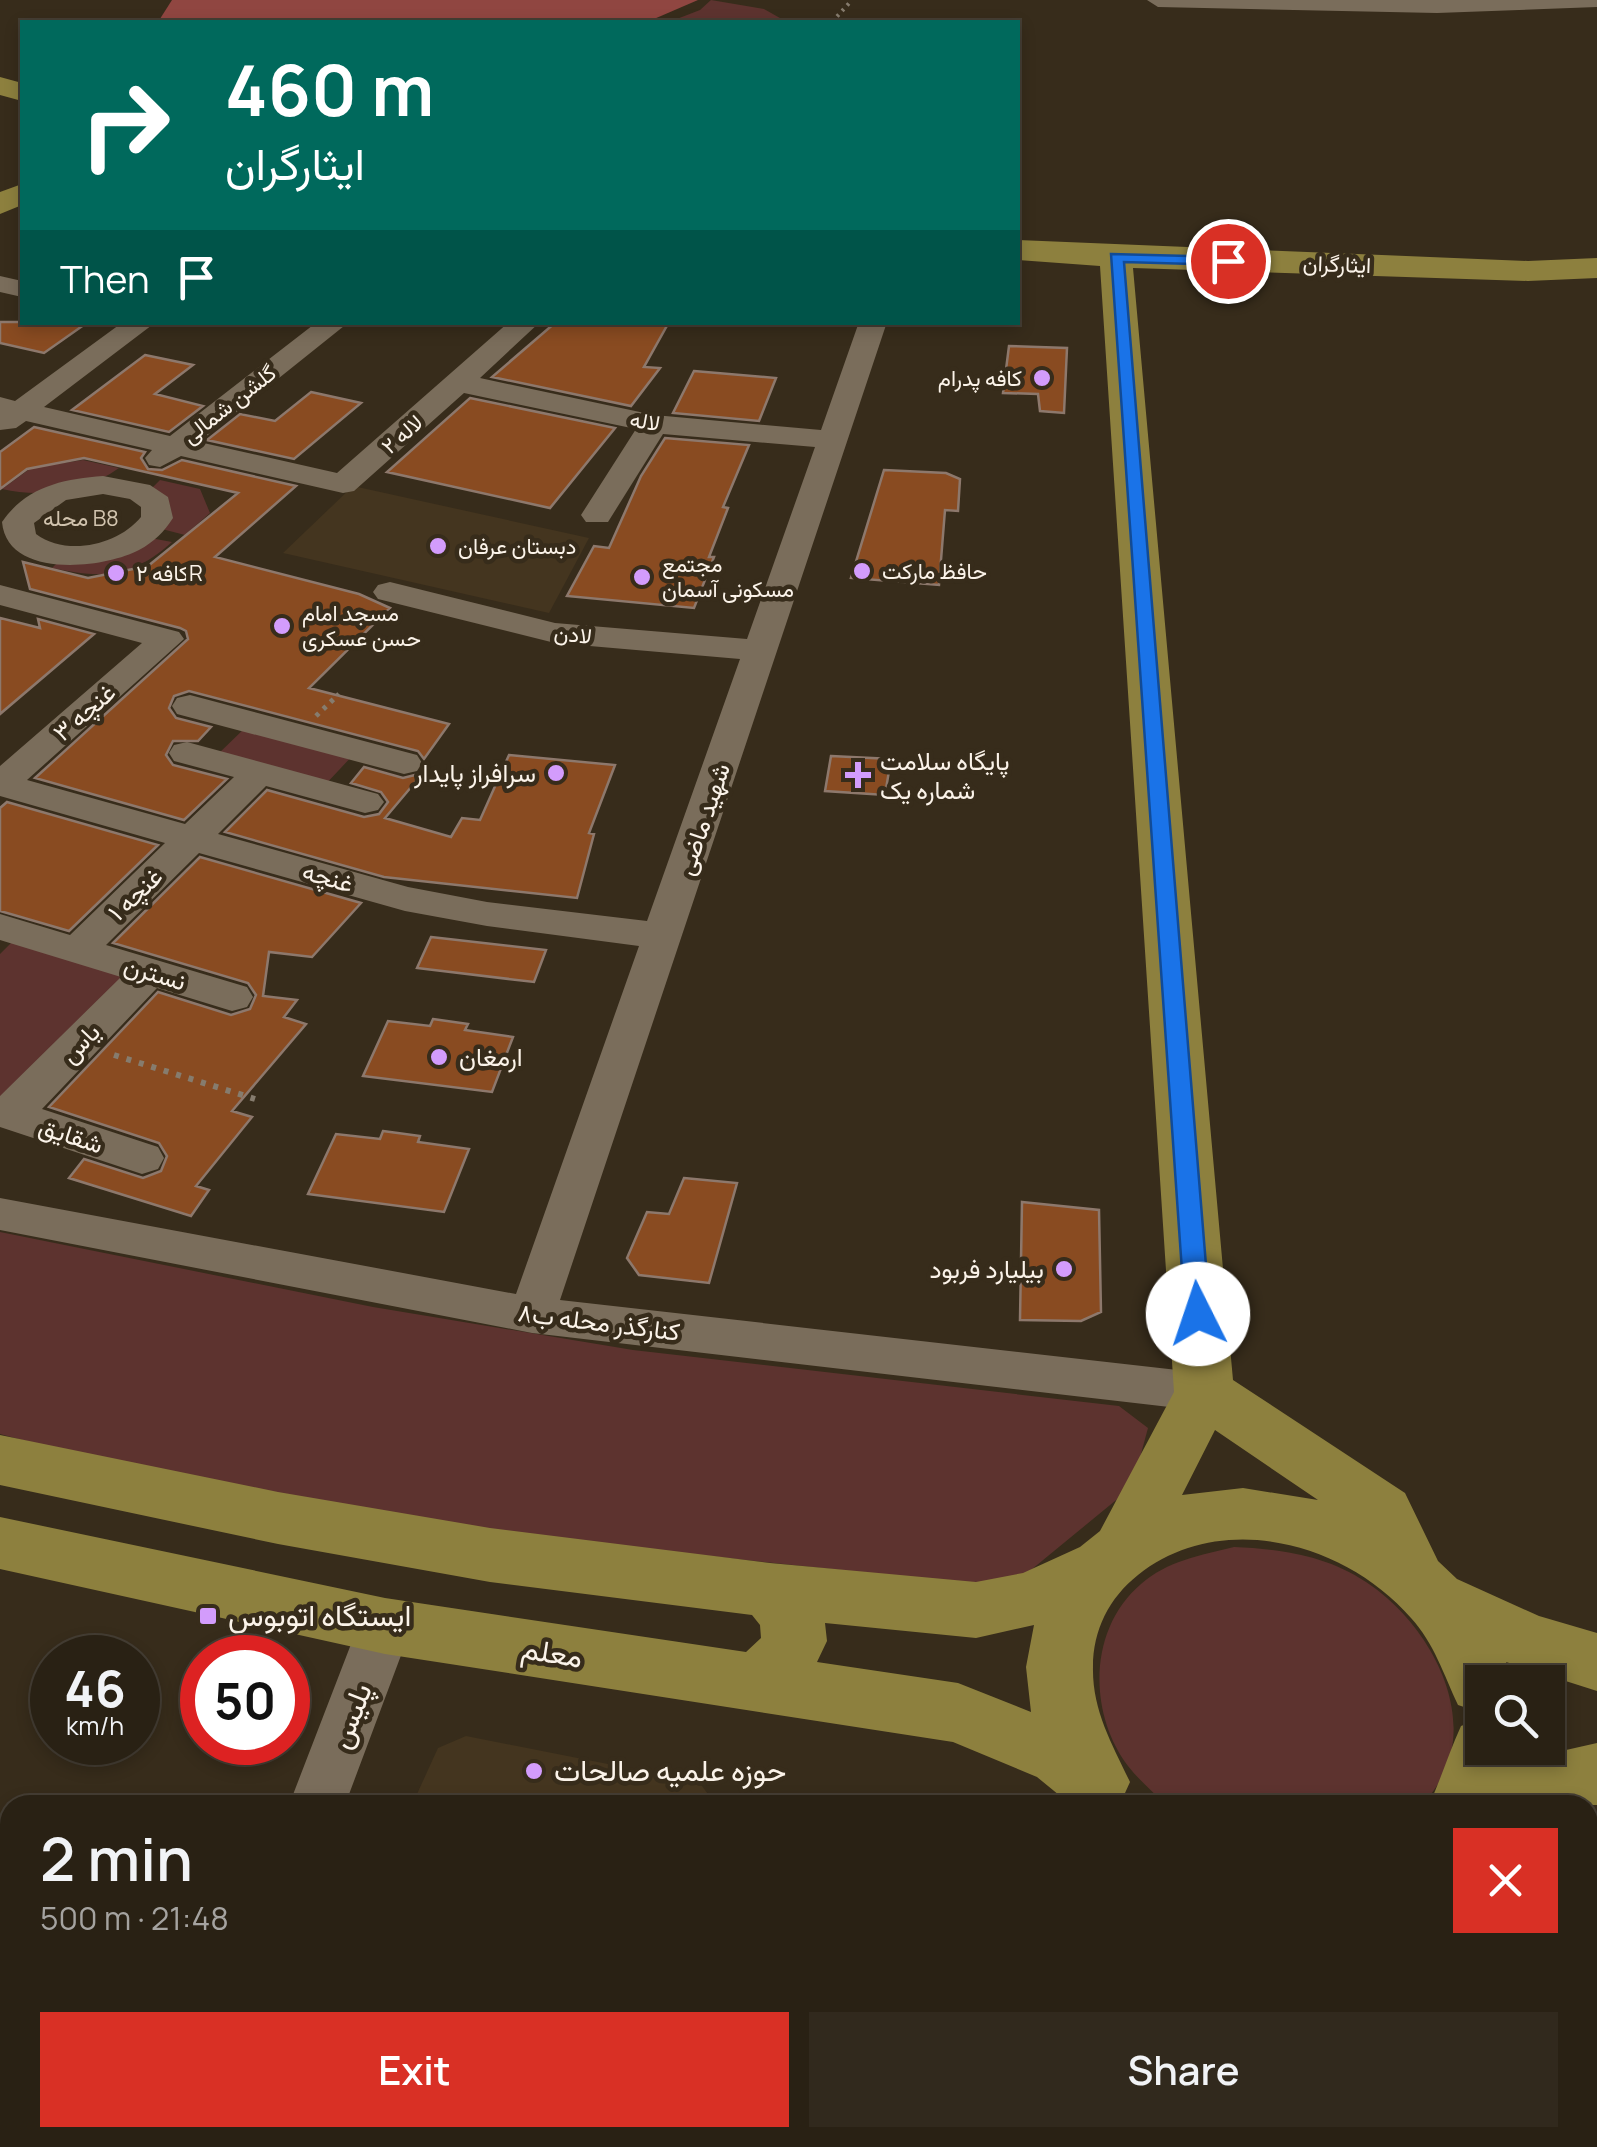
<!DOCTYPE html>
<html lang="en">
<head>
<meta charset="utf-8">
<style>
	:root { --surface:#292114; --page:#31291d; --text:#f1f3f6; --muted:#a5a3a0; --line:#453e34; --accent:#d93025 }
	body { margin:0; font-family:Manrope,Vazirmatn,sans-serif; background:var(--page); color:var(--text); height:100vh; display:flex; flex-direction:column; font-size:38px; white-space:nowrap }
	* { box-sizing:border-box; margin:0 }
	p { font-size:32px; color:var(--muted) }
	.icon { flex:none; width:55px; height:55px; fill:none; stroke:currentColor; stroke-width:2; stroke-linecap:round; stroke-linejoin:round }
	.map { position:relative; flex:1; overflow:hidden }
	.details { position:absolute; left:0px; top:1795px; width:1598px; height:352px; display:flex; flex-direction:column; background:var(--surface); border-radius:30px 30px 0 0; box-shadow:0 5px 15px #0003,0 0 0 2px var(--line) }
	.details>* { flex:none }
	.guide { position:absolute; left:20px; top:20px; width:1000px; height:305px; border-radius:0px; box-shadow:0 5px 15px #0003,0 0 0 2px var(--line); background:#00695c; color:#fff; overflow:hidden }
	.controls { position:absolute; left:1465px; top:1665px; display:grid; gap:20px }
	.controls a { display:grid; place-items:center; width:100px; height:100px; border-radius:0px; background:var(--surface); box-shadow:0 5px 15px #0003,0 0 0 2px var(--line); font-size:50px }
	.speed { position:absolute; left:30px; top:1635px; display:flex; gap:20px; font-size:50px; font-weight:700; text-align:center }
	.speed>* { display:grid; place-content:center; width:130px; height:130px; border-radius:50%; background:var(--surface); box-shadow:0 5px 15px #0003,0 0 0 2px var(--line); line-height:1 }
	.speed small { font-size:25px; font-weight:400 }
	.speed .limit { border:15px solid #d22; background:#fff; color:#111 }
	.pin { position:absolute; display:grid; place-items:center; width:85px; height:85px; color:#fff; margin:-42px; border:5px solid #fff; border-radius:50%; box-shadow:0 2px 10px #0007 }
	.me { position:absolute; width:110px; margin:-55px; rotate:356deg; stroke-linejoin:round; filter:drop-shadow(0 0 8px #0008) }
	.turn { display:flex; align-items:center; gap:35px; height:210px; padding:0 40px; font-size:45px }
	.turn .icon { width:130px; height:130px; stroke-width:2.5 }
	.turn b { display:block; font-size:70px; line-height:85px }
	.then { display:flex; align-items:center; height:95px; padding:0 40px; background:#0003; gap:20px; font-size:38px }
	.round { display:grid; place-items:center; flex:none; width:105px; height:105px; border-radius:0px; background:var(--page) }
	.summary { display:flex; align-items:center; justify-content:space-between; height:170px; padding:0 40px }
	h1 { font-size:60px; font-weight:600; line-height:75px }
	.button { display:flex; gap:20px; margin-top:auto; padding:20px 40px }
	.button a { flex:1; height:115px; border-radius:0px; background:var(--accent); color:#fff; font-size:40px; font-weight:600; line-height:115px; text-align:center }
	.button a+a { background:var(--page); color:var(--text) }
	.map>svg:first-child { display:block }
</style>
</head>
<body>
<div class="map">
<svg width="1597" height="2147" viewBox="0 0 1597 2147">
	<rect width="100%" height="100%" fill="#372c1b"/>
	<path fill="#44351f" d="M 353,486 L 589,538 L 549,613 L 283,553 Z
		M 466,1736 L 699,1782 L 716,1805 L 412,1805 L 438,1748 Z
		M 293,2138 L 652,2138 L 650,2147 L 289,2147 Z"/>
	<path fill="#5d332f" d="M 711,0 L 764,9 L 787,22 L 669,22 L 700,10 Z
		M 83,460 L 119,468 C 86,492 41,498 2,489 L 31,468 Z
		M 160,480 L 200,489 L 210,513 L 185,535 L 158,528 L 150,490 Z
		M 145,537 L 172,542 C 132,578 103,579 52,568 L 62,558 Z
		M 248,725 L 355,753 L 323,787 L 215,757 Z
		M 14,940 L 134,977 L 0,1102 L 0,954 Z
		M 0,1232 L 373,1307 L 633,1350 L 1119,1406 L 1148,1428 L 1132,1487 L 1009,1588 C 671,1551 329,1524 0,1434 Z
		M 1234,1547 C 1280,1549 1326,1555 1366,1582 C 1435,1627 1492,1736 1421,1805 L 1166,1805 C 1153,1792 1139,1780 1128,1766 C 1088,1713 1088,1629 1141,1584 C 1167,1561 1201,1555 1234,1547 Z"/>
	<path fill="#904641" d="M 172,0 L 698,0 L 647,22 L 158,22 Z"/>
	<path fill="#894b21" stroke="#8d786c" stroke-width="2.5" d="M 0,322 L 88,322 L 44,353 L 0,343 Z
		M 556,322 L 669,322 L 644,367 L 660,368 L 631,406 L 492,377 Z
		M 1009,346 L 1067,348 L 1064,413 L 1040,411 L 1038,394 L 1003,393 Z
		M 145,355 L 193,365 L 155,394 L 203,406 L 169,432 L 72,410 Z
		M 694,371 L 776,378 L 759,421 L 673,413 Z
		M 311,392 L 361,403 L 294,459 L 207,440 L 240,414 L 275,421 Z
		M 470,398 L 615,428 L 550,508 L 387,472 Z
		M 34,427 L 145,452 L 141,458 L 148,469 L 162,470 L 182,460 L 296,486 L 215,557 L 359,594 L 390,608 L 309,688 L 449,724 L 424,759 L 418,751 L 189,691 L 174,696 L 169,708 L 176,718 L 211,727 L 198,741 L 173,741 L 166,755 L 173,765 L 227,779 L 184,820 L 35,778 L 188,639 L 186,631 L 180,628 L 30,589 L 23,562 L 88,578 L 148,566 L 238,493 L 84,458 L 27,469 L 0,489 L 0,452 Z
		M 665,438 L 749,445 L 723,507 L 728,508 L 709,557 L 714,557 L 694,608 L 567,596 L 594,546 L 609,548 L 641,476 Z
		M 884,470 L 946,473 L 960,479 L 958,511 L 945,510 L 939,585 L 851,578 Z
		M 0,618 L 40,628 L 38,619 L 94,634 L 0,714 Z
		M 509,755 L 615,765 L 589,833 L 594,834 L 577,898 L 384,877 L 225,832 L 267,790 L 364,817 L 379,814 L 388,802 L 381,792 L 351,783 L 364,767 L 403,778 L 423,773 L 385,818 L 451,837 L 462,818 L 480,820 Z
		M 831,756 L 891,759 L 885,795 L 825,791 Z
		M 7,802 L 158,845 L 69,931 L 0,911 L 0,808 Z
		M 200,857 L 361,903 L 312,957 L 269,952 L 263,996 L 297,1000 L 284,1017 L 306,1024 L 232,1111 L 252,1117 L 196,1186 L 209,1190 L 191,1216 L 69,1178 L 84,1159 L 143,1178 L 161,1171 L 167,1156 L 159,1143 L 49,1107 L 158,992 L 231,1015 L 250,1009 L 256,995 L 248,983 L 113,943 Z
		M 431,937 L 546,950 L 534,982 L 417,968 Z
		M 433,1019 L 468,1024 L 465,1030 L 513,1037 L 492,1092 L 363,1076 L 388,1021 L 430,1026 Z
		M 383,1131 L 420,1136 L 418,1142 L 469,1149 L 444,1212 L 308,1194 L 336,1134 L 380,1139 Z
		M 684,1178 L 737,1183 L 709,1283 L 639,1275 L 627,1258 L 647,1212 L 669,1214 Z
		M 1022,1202 L 1099,1210 L 1101,1312 L 1081,1321 L 1020,1320 Z"/>
	<g fill="none" stroke-linecap="round" stroke-linejoin="round">
		<path stroke="#867c6e" stroke-width="4" stroke-dasharray="2.5 5" stroke-linecap="butt" d="M 832,22 L 852,0"/>
		<path stroke="#867c6e" stroke-width="5" stroke-dasharray="4 6" stroke-linecap="butt" d="M 316,716 L 339,694"/>
		<path stroke="#867c6e" stroke-width="6" stroke-dasharray="5 8" stroke-linecap="butt" d="M 114,1055 L 255,1099"/>
		<path fill="#7a6d5b" fill-rule="evenodd" d="M 1147,0 L 1597,0 L 1597,7 L 1437,13 L 1158,7 Z
			M 0,276 L 22,281 L 22,297 L 0,292 Z
			M 123,322 L 156,322 L 44,407 L 170,436 L 317,322 L 349,322 L 199,442 L 337,473 L 509,322 L 540,322 L 480,378 L 654,415 L 821,430 L 859,322 L 887,322 L 560,1300 L 1204,1373 L 1221,1379 L 1228,1392 L 1221,1405 L 1204,1411 L 532,1333 L 0,1230 L 0,1198 L 516,1294 L 639,946 L 487,926 L 405,911 L 199,853 L 106,945 L 247,987 L 253,997 L 247,1007 L 232,1011 L 157,988 L 42,1109 L 158,1147 L 164,1158 L 158,1169 L 142,1174 L 0,1127 L 0,1096 L 121,977 L 0,940 L 0,914 L 70,935 L 165,843 L 0,796 L 0,766 L 142,643 L 0,605 L 0,585 L 179,632 L 184,639 L 27,780 L 185,824 L 234,777 L 174,761 L 169,753 L 174,745 L 187,742 L 378,794 L 384,802 L 378,810 L 365,813 L 266,786 L 218,834 L 408,887 L 487,902 L 647,921 L 740,659 L 555,643 L 378,599 L 373,592 L 378,585 L 390,582 L 555,623 L 747,639 L 815,447 L 663,434 L 608,522 L 586,522 L 581,515 L 636,429 L 464,393 L 354,491 L 343,493 L 181,456 L 160,467 L 149,465 L 145,458 L 152,450 L 26,421 L 16,428 L 0,430 L 0,397 L 15,401 Z
			M 103,476 L 150,485 L 168,497 L 173,518 C 164,532 154,542 139,550 C 103,569 7,579 2,522 C 26,487 62,479 103,476 ZM 103,494 L 130,499 L 141,507 L 141,517 C 118,545 67,557 36,534 L 34,523 L 66,500 Z
			M 190,695 L 417,755 L 422,763 L 417,771 L 404,774 L 177,714 L 172,706 L 177,698 Z
			M 385,1603 L 404,1610 L 412,1626 L 345,1805 L 289,1805 L 358,1626 L 366,1610 Z
			M 158,2138 L 221,2138 L 218,2147 L 154,2147 Z"/>
		<path fill="#8d803e" fill-rule="evenodd" d="M 0,77 L 22,83 L 22,101 L 0,95 Z
			M 22,184 L 22,205 L 0,214 L 0,192 Z
			M 1018,240 L 1528,261 L 1597,258 L 1597,278 L 1528,281 L 1133,268 L 1233,1380 L 1405,1493 L 1438,1561 L 1457,1579 L 1539,1616 L 1597,1633 L 1597,1691 L 1506,1662 L 1515,1682 L 1482,1682 L 1482,1713 L 1458,1705 C 1444,1675 1434,1643 1411,1618 C 1345,1542 1221,1509 1138,1575 C 1109,1598 1093,1630 1093,1667 C 1092,1710 1112,1744 1130,1782 L 1120,1804 L 1070,1804 L 1037,1777 L 953,1742 L 385,1654 L 0,1569 L 0,1517 L 385,1598 L 746,1652 L 761,1638 L 760,1625 L 752,1615 L 490,1582 L 278,1544 L 0,1485 L 0,1435 L 278,1492 L 490,1528 L 770,1563 L 976,1582 L 1023,1573 L 1080,1547 L 1100,1531 L 1174,1392 L 1100,266 L 1018,260 ZM 1215,1430 L 1318,1500 L 1243,1488 L 1182,1495 ZM 825,1623 L 976,1638 L 1034,1625 L 1026,1667 L 1031,1712 L 958,1683 L 817,1662 L 827,1641 Z
			M 1482,1718 L 1482,1748 L 1519,1748 L 1517,1761 L 1597,1743 L 1597,1805 L 1429,1805 C 1441,1779 1449,1752 1461,1726 Z
			M 1248,2138 L 1326,2138 L 1328,2147 L 1250,2147 Z
			M 1365,2138 L 1443,2138 L 1445,2147 L 1367,2147 Z"/>
	</g>
	<path fill="#1a73e8" stroke="#114b97" stroke-width="2.5" d="M 1111,254 L 1228,257 L 1236,261 L 1228,265 L 1124,262 L 1210,1314 L 1207,1321 L 1189,1321 L 1185,1314 Z"/>
	<g fill="#d39cfc" stroke="#372c1b" stroke-width="4">
		<circle cx="1042" cy="378" r="10"/>
		<circle cx="438" cy="546" r="10"/>
		<circle cx="862" cy="571" r="10"/>
		<circle cx="116" cy="573" r="10"/>
		<circle cx="642" cy="577" r="10"/>
		<circle cx="282" cy="626" r="10"/>
		<circle cx="556" cy="773" r="10"/>
		<path d="M853 760h10v10h10v10h-10v10h-10v-10h-10v-10h10z"/>
		<circle cx="439" cy="1057" r="10"/>
		<circle cx="1064" cy="1269" r="10"/>
		<rect x="198" y="1606" width="20" height="20" rx="5"/>
		<circle cx="534" cy="1771" r="10"/>
	</g>
	<g text-anchor="middle" stroke-width="9" stroke-linejoin="round" paint-order="stroke">
		<g font-size="22" fill="#fbf3e9" stroke="#372c1b">
			<text transform="translate(1337 264) rotate(2)" y="8">ایثارگران</text>
			<text transform="translate(229 404) rotate(-38)" y="8">گلشن شمالی</text>
			<text transform="translate(645 421) rotate(10)" y="8">لاله</text>
			<text transform="translate(402 434) rotate(-41)" y="8">لاله ۲</text>
			<text transform="translate(573 634) rotate(7)" y="8">لادن</text>
		</g>
		<g font-size="22" fill="#fbf3e9" stroke="#372c1b" text-anchor="start">
			<text x="1022" y="386" text-anchor="end">کافه پدرام</text>
			<text x="458" y="554">دبستان عرفان</text>
			<text x="662" y="572">مجتمع<tspan x="662" dy="25">مسکونی آسمان</tspan></text>
			<text x="882" y="579">حافظ مارکت</text>
			<text x="136" y="581">کافه ۲R</text>
			<text x="302" y="621">مسجد امام<tspan x="302" dy="25">حسن عسکری</tspan></text>
		</g>
		<g font-size="22" fill="#d1c3ae" stroke="#372c1b">
			<text x="81" y="526">محله B8</text>
		</g>
		<g font-size="25" fill="#fbf3e9" stroke="#372c1b">
			<text transform="translate(84 712) rotate(-41)" y="9">غنچه ۳</text>
			<text transform="translate(703 819) rotate(-71)" y="9">شهید ماضی</text>
			<text transform="translate(328 877) rotate(16)" y="9">غنچه</text>
			<text transform="translate(135 894) rotate(-44)" y="9">غنچه ۱</text>
			<text transform="translate(155 973) rotate(17)" y="9">نسترن</text>
			<text transform="translate(80 1043) rotate(-46)" y="9">یاس</text>
			<text transform="translate(71 1135) rotate(18)" y="9">شقایق</text>
			<text transform="translate(599 1322) rotate(7)" y="9">کنارگذر محله ب۸</text>
		</g>
		<g font-size="25" fill="#fbf3e9" stroke="#372c1b" text-anchor="start">
			<text x="880" y="770">پایگاه سلامت<tspan x="880" dy="29">شماره یک</tspan></text>
			<text x="536" y="782" text-anchor="end">سرافراز پایدار</text>
			<text x="459" y="1066">ارمغان</text>
			<text x="1044" y="1278" text-anchor="end">بیلیارد فربود</text>
		</g>
		<g font-size="30" fill="#fbf3e9" stroke="#372c1b" text-anchor="start">
			<text x="228" y="1626">ایستگاه اتوبوس</text>
			<text x="554" y="1781">حوزه علمیه صالحات</text>
		</g>
		<g font-size="30" fill="#fbf3e9" stroke="#372c1b">
			<text transform="translate(552 1653) rotate(9)" y="10">معلم</text>
			<text transform="translate(351 1716) rotate(-69)" y="10">پلیس</text>
		</g>
	</g>
</svg>
<div class="controls">
<a><svg class="icon" aria-label="search" viewBox="0 0 24 24"><circle cx="10" cy="10" r="6"/><path d="M15 15l6 6"/></svg></a>
</div>
<div class="speed"><div>46<small>km/h</small></div><div class="limit">50</div></div>
<div class="pin" style="left:1228px;top:261px;background:#d93025"><svg class="icon" aria-label="arrive" viewBox="0 0 24 24"><path d="M6 21V4h12l-3 4 3 4H6"/></svg></div>
<svg class="me" style="left:1198px;top:1314px" viewBox="-20 -20 40 40"><circle r="19" fill="#fff"/><path d="M0-13L10 11 0 6-10 11z" fill="#1a73e8"/></svg>
<div class="guide">
<div class="turn"><svg class="icon" aria-label="right" viewBox="0 0 24 24"><path d="M7 20v-9h11M14 6l5 5-5 5"/></svg><div><b>460 m</b>ایثارگران</div></div>
<div class="then">Then<svg class="icon" aria-label="arrive" viewBox="0 0 24 24"><path d="M6 21V4h12l-3 4 3 4H6"/></svg></div>
</div>
<section class="details">
<div class="summary"><div><h1>2 min</h1><p>500 m · 21:48</p></div><a class="round" style="background:#d93025;color:#fff"><svg class="icon" aria-label="close" viewBox="0 0 24 24"><path d="M6 6l12 12M18 6L6 18"/></svg></a></div>
<div class="button"><a>Exit</a><a>Share</a></div>
</section>
</div>
</body>
</html>
